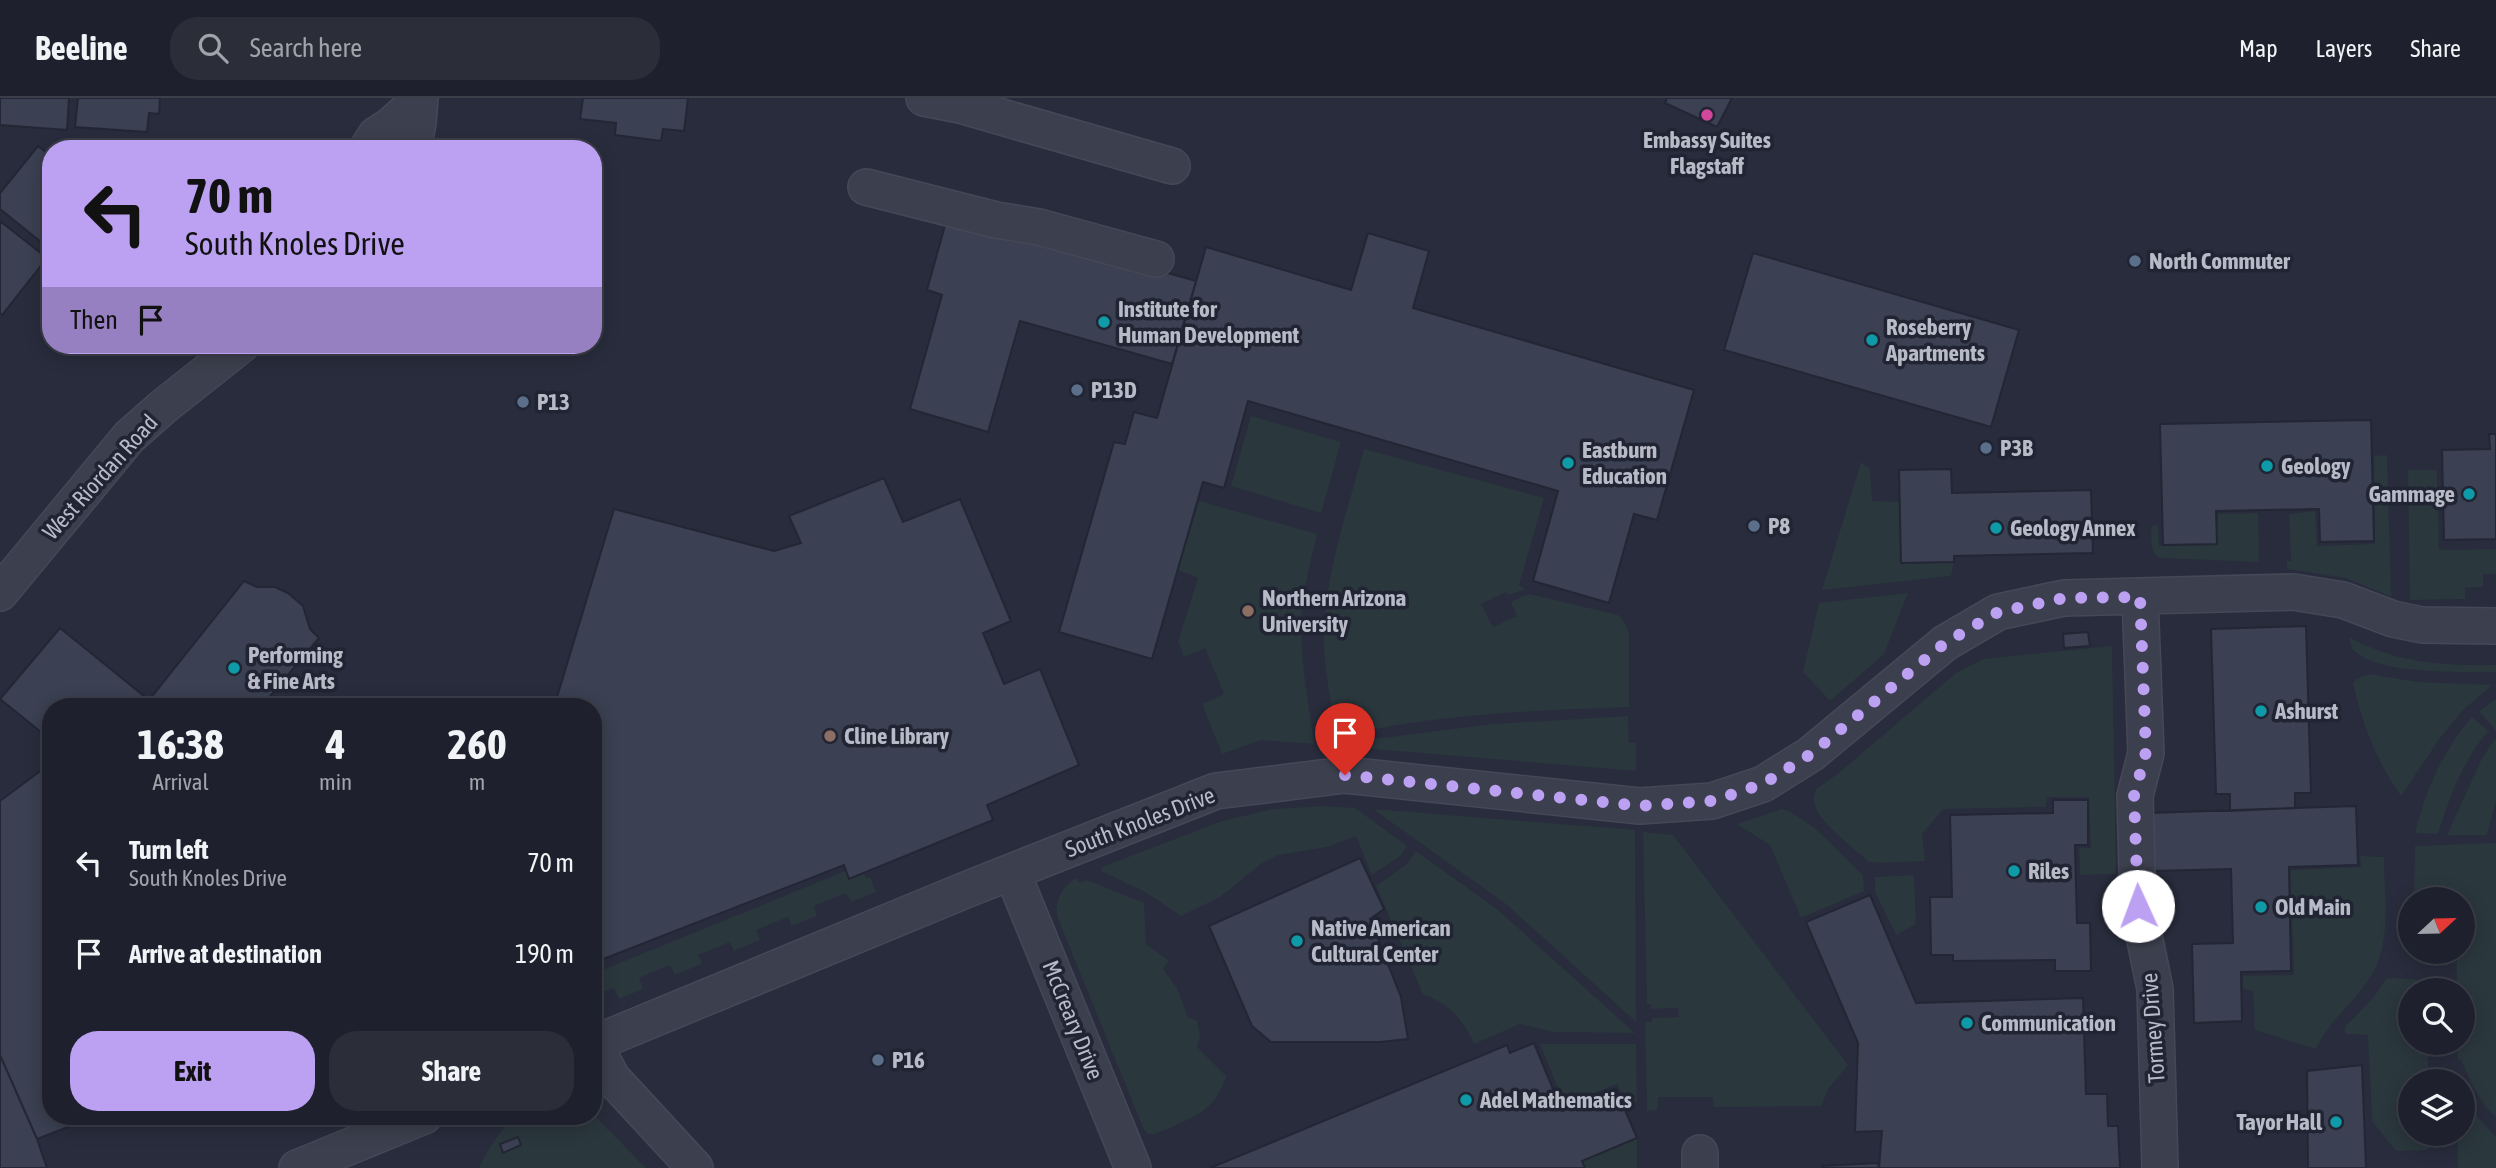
<!DOCTYPE html>
<html lang="en">
<head>
<meta charset="utf-8">
<style>
	:root { --surface:#1e212d; --page:#2b2e39; --text:#f1f3f6; --muted:#a1a3aa; --line:#3c3e49; --accent:#bca0f2 }
	body { margin:0; font-family:"Asap Condensed",sans-serif; background:var(--page); color:var(--text); height:100vh; display:flex; flex-direction:column; font-size:26px; white-space:nowrap }
	* { box-sizing:border-box; margin:0 }
	p { font-size:23px; color:var(--muted) }
	.icon { flex:none; width:38px; height:38px; fill:none; stroke:currentColor; stroke-width:2; stroke-linecap:round; stroke-linejoin:round }
	.map { position:relative; flex:1; overflow:hidden }
	.side { position:absolute; left:42px; top:600px; width:560px; height:427px; display:flex; flex-direction:column; background:var(--surface); border-radius:28px; box-shadow:0 4px 18px #0003,0 0 0 2px var(--line) }
	.side>* { flex:none }
	.hud { position:absolute; left:42px; top:42px; width:560px; height:214px; border-radius:28px; box-shadow:0 4px 18px #0003,0 0 0 2px var(--line); background:#bca0f2; color:#111; overflow:hidden }
	.needle { width:46px; rotate:68deg }
	.controls { position:absolute; left:2398px; top:789px; display:grid; gap:14px }
	.controls a { display:grid; place-items:center; width:77px; height:77px; border-radius:50%; background:var(--surface); box-shadow:0 4px 18px #0003,0 0 0 2px var(--line); font-size:35px }
	.pin { position:absolute; display:grid; place-items:center; width:60px; height:60px; color:#fff; margin:-72px -30px; border-radius:50% 50% 50% 0; rotate:-45deg; box-shadow:0 0 7px #0007 }
	.pin .icon { rotate:45deg }
	.me { position:absolute; width:77px; margin:-38px; rotate:358deg; stroke-linejoin:round; filter:drop-shadow(0 0 5px #0008) }
	.turn { display:flex; align-items:center; gap:24px; height:147px; padding:0 28px; font-size:32px }
	.turn .icon { width:91px; height:91px; stroke-width:2.5 }
	.turn b { display:block; font-size:49px; line-height:60px }
	.then { display:flex; align-items:center; height:66px; padding:0 28px; background:#0003; gap:14px; font-size:26px }
	.eta { display:flex; justify-content:space-evenly; align-items:center; height:119px; text-align:center }
	.eta b { font-size:42px; font-weight:700; line-height:49px }
	.cta { display:flex; gap:14px; margin-top:auto; padding:14px 28px }
	.cta a { flex:1; height:80px; border-radius:28px; background:var(--accent); color:#111; font-size:28px; font-weight:700; line-height:80px; text-align:center }
	.cta a+a { background:var(--page); color:var(--text) }
	ul { padding:0; list-style:none }
	li { display:flex; align-items:center; gap:21px; height:91px; padding:0 28px }
	li div { flex:1 }
	li b { display:block; font-size:26px }
	li em { font-style:normal }
	header { display:flex; align-items:center; gap:42px; box-sizing:border-box; height:98px; padding:0 35px; background:var(--surface); border-bottom:2px solid var(--line) }
	header strong { font-size:33px }
	nav { display:flex; gap:38px; margin-inline-start:auto; font-size:24px }
	.search { width:490px; height:63px; background:var(--page); display:flex; align-items:center; gap:18px; box-sizing:border-box; padding:0 24px; border-radius:28px; color:var(--muted); font-size:26px }
	.map>svg:first-child { display:block }
</style>
</head>
<body>
<header>
<strong>Beeline</strong>
<div class="search"><svg class="icon" aria-label="search" viewBox="0 0 24 24"><circle cx="10" cy="10" r="6"/><path d="M15 15l6 6"/></svg>Search here</div>
<nav><a>Map</a><a>Layers</a><a>Share</a></nav>
</header>
<div class="map">
<svg width="2496" height="1070" viewBox="0 0 2496 1070">
	<rect width="100%" height="100%" fill="#282c3c"/>
	<path fill="#2a373d" d="M 1251,318 L 1341,344 L 1321,415 L 1231,388 Z
		M 1364,351 L 1544,400 L 1519,487 L 1525,491 L 1509,497 L 1506,494 L 1481,506 L 1493,529 L 1517,518 L 1511,504 L 1529,496 L 1618,517 L 1624,524 L 1629,535 L 1629,609 C 1549,612 1470,615 1391,628 C 1373,631 1356,637 1339,641 L 1336,637 C 1332,608 1325,577 1324,546 C 1323,479 1347,415 1364,351 Z
		M 2387,357 L 2391,499 L 2346,480 L 2287,471 L 2287,463 L 2291,463 L 2289,416 L 2315,413 L 2317,448 L 2375,446 L 2374,358 Z
		M 1861,364 L 1870,371 L 1872,403 L 1900,404 L 1901,465 L 1954,464 L 1951,478 L 1822,492 Z
		M 2408,372 L 2437,372 L 2439,452 L 2496,451 L 2496,476 L 2483,476 L 2483,489 L 2465,489 L 2465,501 L 2410,502 Z
		M 1199,403 L 1317,436 C 1310,466 1302,496 1301,527 C 1301,567 1309,607 1314,646 L 1261,642 L 1222,656 L 1202,606 L 1224,596 L 1205,550 L 1184,559 L 1178,543 L 1198,480 L 1178,472 Z
		M 2258,415 L 2259,464 L 2160,460 C 2149,454 2152,439 2151,428 L 2158,427 L 2159,448 L 2218,447 L 2218,416 Z
		M 1908,495 L 1884,556 L 1830,603 L 1803,574 L 1819,505 Z
		M 2349,539 C 2396,565 2444,568 2496,567 L 2496,574 C 2462,574 2375,577 2352,551 Z
		M 2112,548 L 2116,776 L 2080,777 L 2079,750 L 2091,750 L 2089,699 L 2047,699 L 2046,709 L 1943,711 L 1922,736 L 1925,763 L 1879,765 L 1869,764 C 1855,751 1820,725 1815,708 C 1813,702 1814,697 1816,691 L 1840,674 L 1956,575 L 1983,561 Z
		M 2370,576 L 2417,584 L 2492,587 L 2463,612 L 2440,640 L 2401,698 C 2376,663 2363,627 2353,586 L 2356,581 Z
		M 2496,601 L 2496,633 L 2479,613 Z
		M 1628,618 L 1629,645 L 1636,645 L 1636,673 L 1349,649 L 1374,641 L 1493,626 Z
		M 2472,619 L 2488,633 C 2463,663 2449,699 2438,736 L 2415,735 C 2426,691 2442,654 2472,619 Z
		M 2496,640 L 2496,703 L 2487,737 L 2447,737 L 2482,660 Z
		M 1323,708 L 1355,710 L 1407,748 L 1400,758 L 1372,777 L 1356,738 L 1327,749 L 1278,757 L 1262,765 L 1220,799 L 1181,818 L 1145,794 L 1101,773 L 1102,769 L 1222,723 L 1273,711 Z
		M 1373,711 L 1635,732 L 1636,924 L 1506,806 Z
		M 1782,711 C 1811,720 1840,756 1863,777 L 1864,793 L 1801,820 L 1770,747 L 1737,726 Z
		M 1643,734 L 1673,737 L 1848,967 L 1829,990 L 1821,1008 L 1714,1009 L 1713,999 L 1658,999 L 1657,1012 L 1647,1013 L 1645,924 L 1652,924 L 1652,920 L 1679,919 L 1678,910 L 1651,911 L 1651,906 L 1647,906 Z
		M 2496,745 L 2496,1019 C 2479,1006 2470,981 2461,962 L 2458,961 L 2458,945 L 2462,945 L 2462,892 L 2457,892 L 2457,854 L 2462,854 L 2462,802 L 2414,801 L 2415,748 Z
		M 1416,753 L 1498,812 L 1635,935 L 1554,934 L 1520,926 L 1474,946 C 1463,920 1449,906 1423,896 L 1376,788 L 1407,766 Z
		M 2360,758 L 2384,759 C 2384,799 2393,846 2369,881 C 2351,908 2331,920 2316,951 L 2255,932 L 2253,893 L 2243,891 L 2243,878 L 2294,877 L 2290,772 L 2361,769 Z
		M 860,767 L 866,780 L 870,779 L 876,794 L 851,804 L 846,795 L 814,808 L 817,818 L 792,828 L 788,819 L 756,832 L 760,842 L 734,853 L 730,844 L 698,857 L 702,866 L 675,877 L 670,867 L 639,880 L 643,891 L 619,901 L 614,890 L 593,898 L 593,876 Z
		M 1914,777 L 1916,826 L 1896,837 L 1875,794 L 1875,779 Z
		M 1075,780 L 1081,785 L 1087,782 L 1144,805 L 1146,846 L 1169,863 L 1163,871 L 1177,890 L 1188,919 L 1197,923 L 1200,938 L 1197,949 L 1226,978 C 1216,1015 1187,1022 1155,1036 L 1148,1036 L 1143,1030 L 1057,818 C 1055,801 1061,791 1075,780 Z
		M 2393,880 L 2426,882 L 2428,892 L 2410,892 L 2410,945 L 2428,945 L 2428,983 L 2410,984 L 2410,1036 L 2428,1036 L 2428,1052 L 2396,1053 L 2372,1023 L 2368,937 L 2347,936 L 2344,933 L 2346,928 L 2374,899 L 2386,881 Z
		M 1540,946 L 1636,946 L 1637,1003 L 1627,1008 L 1617,986 L 1565,1007 Z
		M 2462,1002 L 2496,1039 L 2496,1070 L 2458,1070 L 2458,1036 L 2462,1036 Z
		M 593,1016 L 646,1070 L 479,1070 C 487,1053 501,1026 520,1019 C 530,1015 580,1019 593,1018 Z
		M 1637,1040 L 1637,1070 L 1585,1070 L 1582,1063 Z"/>
	<path fill="#3b4052" stroke="#232634" stroke-width="2" d="M 0,0 L 69,0 L 67,32 L 0,27 Z
		M 78,0 L 160,0 L 159,16 L 149,15 L 147,34 L 75,29 Z
		M 583,0 L 688,0 L 684,33 L 663,31 L 661,43 L 615,37 L 616,25 L 580,21 Z
		M 1667,0 L 1732,0 L 1717,29 L 1665,5 Z
		M 38,48 L 51,58 L 51,152 L 0,111 L 0,95 Z
		M 949,113 L 1196,183 L 1172,266 L 1020,223 L 988,334 L 910,311 L 942,197 L 927,192 Z
		M 0,123 L 47,160 L 2,217 L 0,216 Z
		M 1368,135 L 1429,153 L 1413,210 L 1694,292 L 1657,422 L 1634,416 L 1609,505 L 1533,483 L 1558,393 L 1248,303 L 1224,390 L 1203,384 L 1152,561 L 1059,534 L 1114,344 L 1125,346 L 1134,314 L 1157,320 L 1206,149 L 1351,192 Z
		M 1753,155 L 2019,232 L 1991,329 L 1724,252 Z
		M 2371,322 L 2374,443 L 2320,444 L 2319,411 L 2216,413 L 2217,446 L 2163,447 L 2160,326 Z
		M 2489,336 L 2496,336 L 2496,441 L 2444,442 L 2442,352 L 2490,351 Z
		M 1951,371 L 1952,395 L 2091,392 L 2093,455 L 1954,458 L 1954,464 L 1901,465 L 1899,372 Z
		M 884,380 L 903,424 L 960,401 L 1011,523 L 983,535 L 1004,586 L 1040,571 L 1079,667 L 987,707 L 993,722 L 849,781 L 844,767 L 593,865 L 593,609 L 554,609 L 614,411 L 774,453 L 801,445 L 789,418 Z
		M 244,483 L 257,489 L 275,489 L 288,495 L 303,508 L 310,531 L 319,540 L 261,609 L 51,609 L 51,642 L 0,601 L 60,530 L 149,602 Z
		M 2306,528 L 2311,695 L 2295,695 L 2295,710 L 2230,713 L 2230,696 L 2216,696 L 2211,531 Z
		M 2088,534 L 2090,548 L 2064,550 L 2063,536 Z
		M 47,668 L 51,671 L 51,1018 L 97,1018 L 37,1041 L 0,957 L 0,703 Z
		M 2053,702 L 2088,702 L 2088,747 L 2075,747 L 2077,825 L 2090,825 L 2091,873 L 2055,873 L 2055,862 L 1953,863 L 1953,857 L 1931,857 L 1930,799 L 1952,799 L 1950,717 L 2053,715 Z
		M 2356,708 L 2358,767 L 2289,769 L 2291,873 L 2241,874 L 2242,923 L 2194,925 L 2192,846 L 2233,845 L 2231,771 L 2151,773 L 2149,715 Z
		M 1360,760 L 1384,811 L 1370,821 L 1401,899 L 1408,941 L 1380,944 L 1271,944 L 1252,928 L 1209,828 Z
		M 1870,797 L 1916,905 L 2083,900 L 2086,996 L 2107,996 L 2108,1028 L 2118,1028 L 2120,1070 L 1879,1070 L 1882,1033 L 1855,1034 L 1858,945 L 1806,824 Z
		M 1534,945 L 1562,1013 L 1616,991 L 1637,1040 L 1582,1063 L 1585,1070 L 1210,1070 L 1507,947 L 1510,955 Z
		M 0,957 L 37,1041 L 47,1070 L 0,1070 Z
		M 2362,967 L 2366,1070 L 2308,1070 L 2307,973 Z
		M 518,1039 L 521,1047 L 503,1055 L 500,1046 Z
		M 1878,1065 L 1879,1070 L 1822,1070 L 1822,1068 Z"/>
	<g fill="none" stroke-linecap="round" stroke-linejoin="round">
		<g stroke="#454856" stroke-width="38">
			<path id="minor" d="M 924,0 L 960,7 L 1172,68
				M 367,51 L 376,37 L 390,28 L 420,1
				M 413,51 L 418,25 L 420,0
				M 866,89 L 996,122 L 1039,129 L 1156,161
				M 0,495 L 129,339 L 163,309 L 241,247
				M 2140,499 L 2146,655 L 2135,698 L 2138,808 L 2155,891 L 2160,1070
				M 1012,774 L 1133,1070
				M 593,946 L 968,791 L 1216,693 L 1345,677 L 1640,708 L 1712,703 L 1763,686 L 1811,656 L 1945,545 L 1998,514 L 2064,500 L 2293,494 L 2343,502 L 2393,521 L 2422,527 L 2496,528
				M 594,946 L 612,980 L 695,1070
				M 297,1070 L 424,1018
				M 1700,1070 L 1700,1055"/>
		</g>
		<use href="#minor" stroke="#3c3f4d" stroke-width="35"/>
	</g>
	<g fill="none" stroke-linecap="round" stroke-linejoin="round">
		<path stroke="#bca0f2" stroke-width="12" stroke-dasharray="0 21.6" d="M 1345,677 L 1640,708 L 1712,703 L 1763,686 L 1811,656 L 1945,545 L 1998,514 L 2064,500 L 2140,499 L 2146,654 L 2134,698 L 2138,808"/>
	</g>
	<circle fill="#d1479c" stroke="#212432" stroke-width="2.5" cx="1707" cy="17" r="7"/>
	<g fill="#5c6f8a" stroke="#212432" stroke-width="2.5">
		<circle cx="2135" cy="163" r="7"/>
		<circle cx="1077" cy="292" r="7"/>
		<circle cx="523" cy="304" r="7"/>
		<circle cx="1986" cy="350" r="7"/>
		<circle cx="1754" cy="428" r="7"/>
		<circle cx="878" cy="962" r="7"/>
	</g>
	<g fill="#0f9aa8" stroke="#212432" stroke-width="2.5">
		<circle cx="1104" cy="224" r="7"/>
		<circle cx="1872" cy="242" r="7"/>
		<circle cx="1568" cy="365" r="7"/>
		<circle cx="2267" cy="368" r="7"/>
		<circle cx="2469" cy="396" r="7"/>
		<circle cx="1996" cy="430" r="7"/>
		<circle cx="234" cy="570" r="7"/>
		<circle cx="2261" cy="613" r="7"/>
		<circle cx="2014" cy="773" r="7"/>
		<circle cx="2261" cy="809" r="7"/>
		<circle cx="1297" cy="843" r="7"/>
		<circle cx="1967" cy="925" r="7"/>
		<circle cx="1466" cy="1002" r="7"/>
		<circle cx="2336" cy="1024" r="7"/>
	</g>
	<g fill="#8d6e63" stroke="#212432" stroke-width="2.5">
		<circle cx="1248" cy="513" r="7"/>
		<circle cx="830" cy="638" r="7"/>
	</g>
	<g text-anchor="middle" stroke-width="7" stroke-linejoin="round" paint-order="stroke">
		<g font-size="23" font-weight="bold" fill="#b8bac8" stroke="#212432" text-anchor="start">
			<text x="1707" y="50" text-anchor="middle">Embassy Suites<tspan x="1707" dy="26">Flagstaff</tspan></text>
			<text x="2149" y="171">North Commuter</text>
			<text x="1118" y="219">Institute for<tspan x="1118" dy="26">Human Development</tspan></text>
			<text x="1886" y="237">Roseberry<tspan x="1886" dy="26">Apartments</tspan></text>
			<text x="1091" y="300">P13D</text>
			<text x="537" y="312">P13</text>
			<text x="2000" y="358">P3B</text>
			<text x="1582" y="360">Eastburn<tspan x="1582" dy="26">Education</tspan></text>
			<text x="2281" y="376">Geology</text>
			<text x="2455" y="404" text-anchor="end">Gammage</text>
			<text x="1768" y="436">P8</text>
			<text x="2010" y="438">Geology Annex</text>
			<text x="1262" y="508">Northern Arizona<tspan x="1262" dy="26">University</tspan></text>
			<text x="248" y="565">Performing<tspan x="248" dy="26">&amp; Fine Arts</tspan></text>
			<text x="2275" y="621">Ashurst</text>
			<text x="844" y="646">Cline Library</text>
			<text x="2028" y="781">Riles</text>
			<text x="2275" y="817">Old Main</text>
			<text x="1311" y="838">Native American<tspan x="1311" dy="26">Cultural Center</tspan></text>
			<text x="1981" y="933">Communication</text>
			<text x="892" y="970">P16</text>
			<text x="1480" y="1010">Adel Mathematics</text>
			<text x="2322" y="1032" text-anchor="end">Tayor Hall</text>
		</g>
		<g font-size="23" fill="#b8bac8" stroke="#212432">
			<text transform="translate(100 379) rotate(-48)" y="8">West Riordan Road</text>
			<text transform="translate(1140 724) rotate(-21)" y="8">South Knoles Drive</text>
			<text transform="translate(1073 922) rotate(68)" y="8">McCreary Drive</text>
			<text transform="translate(2153 930) rotate(-94)" y="8">Tormey Drive</text>
		</g>
	</g>
</svg>
<div class="controls">
<a><svg class="needle" viewBox="-14 -14 28 28"><path d="M0-13l5 13h-10z" fill="#e53935"/><path d="M0 13l5-13h-10z" fill="#a1a3aa"/></svg></a>
<a><svg class="icon" aria-label="search" viewBox="0 0 24 24"><circle cx="10" cy="10" r="6"/><path d="M15 15l6 6"/></svg></a>
<a><svg class="icon" aria-label="layers" viewBox="0 0 24 24"><path d="M12 4l9 5-9 5-9-5zM3 14l9 5 9-5"/></svg></a>
</div>
<div class="pin" style="left:1345px;top:677px;background:#d93025"><svg class="icon" aria-label="arrive" viewBox="0 0 24 24"><path d="M6 21V4h12l-3 4 3 4H6"/></svg></div>
<svg class="me" style="left:2138px;top:808px" viewBox="-20 -20 40 40"><circle r="19" fill="#fff"/><path d="M0-13L10 11 0 6-10 11z" fill="#bca0f2"/></svg>
<div class="hud">
<div class="turn"><svg class="icon" aria-label="left" viewBox="0 0 24 24"><path d="M17 20v-9H6M10 6l-5 5 5 5"/></svg><div><b>70 m</b>South Knoles Drive</div></div>
<div class="then">Then<svg class="icon" aria-label="arrive" viewBox="0 0 24 24"><path d="M6 21V4h12l-3 4 3 4H6"/></svg></div>
</div>
<section class="side">
<div class="eta">
<div><b>16:38</b><p>Arrival</p></div>
<div><b>4</b><p>min</p></div>
<div><b>260</b><p>m</p></div>
</div>
<ul>
<li><svg class="icon" aria-label="left" viewBox="0 0 24 24"><path d="M17 20v-9H6M10 6l-5 5 5 5"/></svg><div><b>Turn left</b><p>South Knoles Drive</p></div><em>70 m</em></li>
<li><svg class="icon" aria-label="arrive" viewBox="0 0 24 24"><path d="M6 21V4h12l-3 4 3 4H6"/></svg><div><b>Arrive at destination</b></div><em>190 m</em></li>
</ul>
<div class="cta"><a>Exit</a><a>Share</a></div>
</section>
</div>
</body>
</html>
